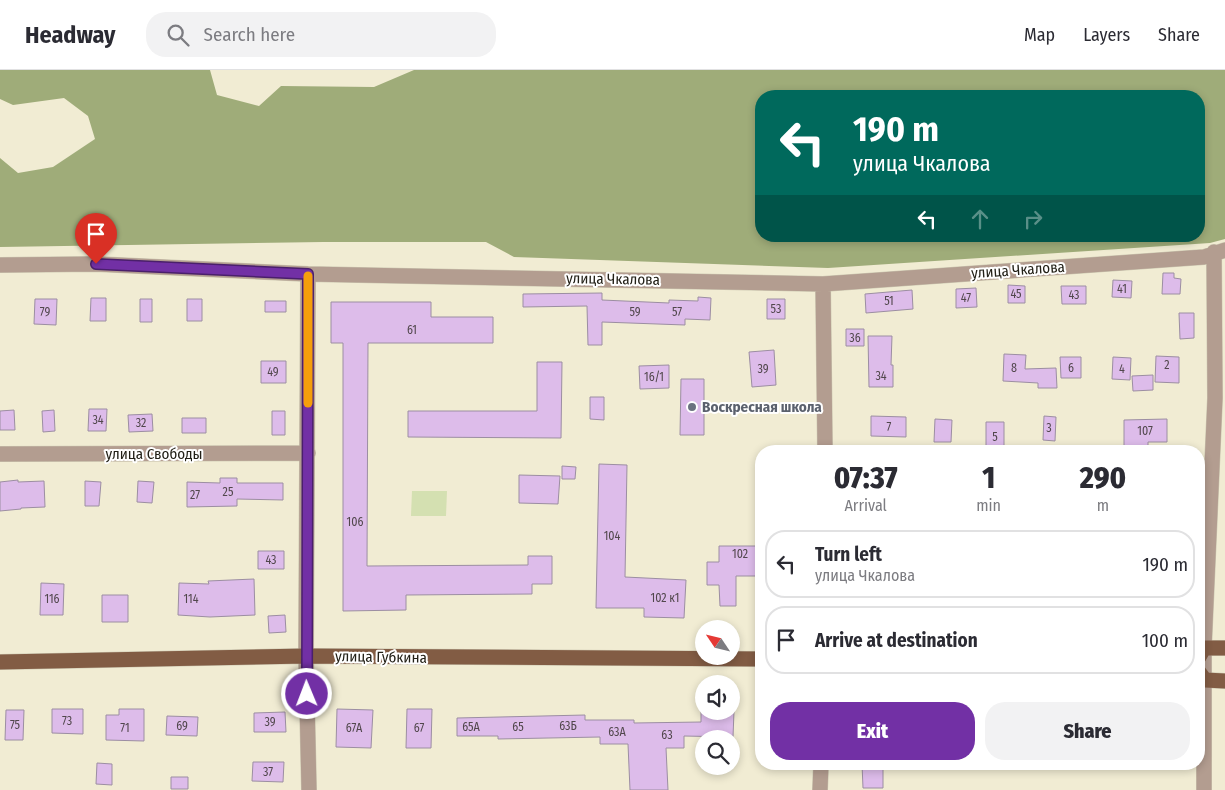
<!DOCTYPE html>
<html lang="en">
<head>
<meta charset="utf-8">
<style>
	:root { --surface:#fff; --page:#f2f2f3; --text:#2b2b33; --muted:#7c7c81; --line:#e1e1e2; --accent:#7230a5 }
	body { margin:0; font-family:"Fira Sans Condensed",sans-serif; background:var(--page); color:var(--text); height:100vh; display:flex; flex-direction:column; font-size:19px; white-space:nowrap }
	* { box-sizing:border-box; margin:0 }
	p { font-size:16px; color:var(--muted) }
	.icon { flex:none; width:28px; height:28px; fill:none; stroke:currentColor; stroke-width:2; stroke-linecap:round; stroke-linejoin:round }
	.map { position:relative; flex:1; overflow:hidden }
	.side { position:absolute; left:755px; top:375px; width:450px; height:325px; display:flex; flex-direction:column; background:var(--surface); border-radius:20px; box-shadow:0 2px 8px #0003 }
	.side>* { flex:none }
	.banner { position:absolute; left:755px; top:20px; width:450px; height:152px; border-radius:20px; box-shadow:0 2px 8px #0003; background:#00695c; color:#fff; overflow:hidden }
	.needle { width:32px; rotate:305deg }
	.tools { position:absolute; left:695px; top:550px; display:grid; gap:10px }
	.tools a { display:grid; place-items:center; width:45px; height:45px; border-radius:50%; background:var(--surface); box-shadow:0 2px 8px #0003; font-size:25px }
	.pin { position:absolute; display:grid; place-items:center; width:42px; height:42px; color:#fff; margin:-51px -21px; border-radius:50% 50% 50% 0; rotate:-45deg; box-shadow:0 0 5px #0007 }
	.pin .icon { rotate:45deg }
	.me { position:absolute; width:55px; margin:-28px; rotate:359deg; stroke-linejoin:round; filter:drop-shadow(0 0 4px #0008) }
	.turn { display:flex; align-items:center; gap:18px; height:105px; padding:0 15px; font-size:22px }
	.turn .icon { width:65px; height:65px; stroke-width:2.5 }
	.turn b { display:block; font-size:35px; line-height:42px }
	.lanes { display:flex; align-items:center; height:48px; padding:0 15px; background:#0003; justify-content:center; gap:25px; direction:ltr }
	.lanes .off { opacity:.35 }
	.eta { display:flex; justify-content:space-evenly; align-items:center; height:85px; text-align:center }
	.eta b { font-size:30px; font-weight:800; line-height:35px }
	.cta { display:flex; gap:10px; margin-top:auto; padding:10px 15px }
	.cta a { flex:1; height:58px; border-radius:20px; background:var(--accent); color:#fff; font-size:20px; font-weight:800; line-height:58px; text-align:center }
	.cta a+a { background:var(--page); color:var(--text) }
	ul { padding:0; list-style:none }
	li { display:flex; align-items:center; gap:15px; height:68px; margin:0 10px 8px; padding:0 5px; border:2px solid var(--line); border-radius:20px }
	li div { flex:1 }
	li b { display:block; font-size:19px }
	li em { font-style:normal }
	header { display:flex; align-items:center; gap:30px; box-sizing:border-box; height:70px; padding:0 25px; background:var(--surface); border-bottom:1px solid var(--line) }
	header strong { font-size:24px }
	nav { display:flex; gap:28px; margin-inline-start:auto; font-size:18px }
	.search { width:350px; height:45px; background:var(--page); display:flex; align-items:center; gap:12px; box-sizing:border-box; padding:0 18px; border-radius:20px; color:var(--muted); font-size:19px }
	.map>svg:first-child { display:block }
</style>
</head>
<body>
<header>
<strong>Headway</strong>
<div class="search"><svg class="icon" aria-label="search" viewBox="0 0 24 24"><circle cx="10" cy="10" r="6"/><path d="M15 15l6 6"/></svg>Search here</div>
<nav><a>Map</a><a>Layers</a><a>Share</a></nav>
</header>
<div class="map">
<svg width="1225" height="720" viewBox="0 0 1225 720">
	<rect width="100%" height="100%" fill="#f1ecd3"/>
	<path fill="#d4e0b1" d="M 412,421 L 447,421 L 446,446 L 411,446 Z"/>
	<path fill="#9fac79" fill-rule="evenodd" d="M 0,0 L 210,0 L 217,25 L 259,36 L 281,16 L 374,17 L 414,0 L 1225,0 L 1225,169 L 1210,173 L 828,198 L 514,187 L 486,172 L 323,172 L 0,177 L 0,88 L 18,103 L 53,97 L 95,69 L 88,46 L 64,28 L 13,35 L 0,29 ZM 761,26 L 1199,26 L 1199,166 L 761,166 Z"/>
	<path fill="#ddbcea" stroke="#9c8ea2" d="M 1163,203 L 1174,203 L 1174,208 L 1181,209 L 1180,224 L 1162,224 Z
		M 1113,210 L 1132,211 L 1131,228 L 1112,227 Z
		M 1008,215 L 1025,216 L 1025,233 L 1008,233 Z
		M 1061,216 L 1086,216 L 1086,234 L 1062,234 Z
		M 976,218 L 977,237 L 956,238 L 956,219 Z
		M 912,220 L 913,239 L 866,243 L 865,224 Z
		M 602,223 L 602,230 L 669,233 L 669,230 L 698,231 L 698,227 L 711,228 L 710,250 L 685,249 L 685,255 L 602,252 L 602,275 L 588,275 L 587,236 L 523,237 L 523,224 Z
		M 91,228 L 106,228 L 106,251 L 90,251 Z
		M 35,229 L 57,229 L 56,255 L 34,254 Z
		M 140,229 L 152,229 L 152,252 L 140,252 Z
		M 187,229 L 202,229 L 202,251 L 187,251 Z
		M 767,229 L 785,229 L 785,249 L 767,249 Z
		M 265,231 L 286,231 L 286,242 L 265,242 Z
		M 331,232 L 431,232 L 431,247 L 493,247 L 493,273 L 368,273 L 367,496 L 528,495 L 528,486 L 552,486 L 552,514 L 532,514 L 532,524 L 406,525 L 406,540 L 343,541 L 343,273 L 331,273 Z
		M 1179,243 L 1194,243 L 1194,268 L 1180,269 Z
		M 846,259 L 864,259 L 864,276 L 846,276 Z
		M 868,266 L 892,266 L 891,295 L 893,295 L 893,317 L 869,317 Z
		M 774,280 L 776,315 L 752,317 L 749,282 Z
		M 1004,284 L 1026,285 L 1025,299 L 1056,298 L 1057,318 L 1038,318 L 1038,313 L 1003,311 Z
		M 1156,286 L 1179,287 L 1179,313 L 1155,312 Z
		M 1060,287 L 1081,287 L 1081,308 L 1061,308 Z
		M 1113,287 L 1131,288 L 1130,310 L 1112,309 Z
		M 261,291 L 286,291 L 286,313 L 261,313 Z
		M 537,292 L 562,292 L 561,368 L 408,367 L 408,341 L 537,341 Z
		M 669,295 L 669,318 L 640,319 L 639,296 Z
		M 1153,305 L 1153,320 L 1133,321 L 1132,306 Z
		M 681,309 L 704,309 L 704,365 L 680,365 Z
		M 590,327 L 604,327 L 604,350 L 590,349 Z
		M 89,339 L 107,339 L 106,361 L 88,361 Z
		M 14,340 L 15,360 L 0,360 L 0,341 Z
		M 54,340 L 55,361 L 43,362 L 42,341 Z
		M 272,341 L 285,341 L 285,365 L 272,365 Z
		M 152,344 L 153,361 L 129,362 L 128,345 Z
		M 871,346 L 906,347 L 906,367 L 871,366 Z
		M 1044,346 L 1056,347 L 1055,371 L 1043,370 Z
		M 182,348 L 206,348 L 206,363 L 182,363 Z
		M 935,349 L 952,350 L 951,372 L 934,372 Z
		M 1167,349 L 1167,372 L 1148,372 L 1148,380 L 1124,380 L 1124,350 Z
		M 986,352 L 1004,352 L 1004,381 L 986,381 Z
		M 599,394 L 627,395 L 625,507 L 686,510 L 684,548 L 644,547 L 644,538 L 596,538 Z
		M 562,396 L 576,397 L 575,409 L 562,409 Z
		M 519,405 L 560,406 L 558,434 L 519,433 Z
		M 220,408 L 237,408 L 237,413 L 283,413 L 283,430 L 237,429 L 237,436 L 187,437 L 187,412 L 220,413 Z
		M 18,410 L 18,412 L 44,411 L 45,437 L 21,438 L 21,439 L 0,441 L 0,412 Z
		M 85,411 L 101,412 L 99,436 L 85,436 Z
		M 138,411 L 154,412 L 152,433 L 137,432 Z
		M 719,476 L 761,476 L 761,506 L 736,506 L 736,536 L 720,536 L 719,515 L 707,515 L 707,492 L 719,492 Z
		M 258,481 L 284,481 L 284,499 L 258,499 Z
		M 254,509 L 255,545 L 210,547 L 178,545 L 179,513 L 209,514 L 208,511 Z
		M 41,513 L 64,514 L 63,545 L 40,545 Z
		M 102,525 L 128,525 L 128,552 L 102,552 Z
		M 285,545 L 286,562 L 269,563 L 268,546 Z
		M 52,639 L 83,639 L 83,664 L 52,663 Z
		M 119,639 L 144,639 L 144,671 L 106,670 L 106,645 L 119,645 Z
		M 337,639 L 373,640 L 371,678 L 336,677 Z
		M 407,639 L 432,639 L 431,678 L 406,678 Z
		M 6,640 L 24,640 L 23,670 L 5,670 Z
		M 701,641 L 734,641 L 733,667 L 684,666 L 684,678 L 666,678 L 668,720 L 630,720 L 628,674 L 600,674 L 600,667 L 498,669 L 498,666 L 457,666 L 457,648 L 585,645 L 585,650 L 634,650 L 634,653 L 701,652 Z
		M 285,642 L 286,662 L 254,662 L 254,643 Z
		M 167,646 L 198,647 L 197,666 L 166,665 Z
		M 253,692 L 284,692 L 283,712 L 252,711 Z
		M 97,693 L 112,694 L 112,715 L 96,714 Z
		M 862,694 L 883,694 L 883,718 L 863,718 Z
		M 171,707 L 188,707 L 188,719 L 171,719 Z"/>
	<g fill="none" stroke-linecap="round" stroke-linejoin="round">
		<g stroke="#ccc7b1" stroke-width="16">
			<path id="minor" d="M 0,195 L 96,194 L 308,204 L 823,214 L 1204,187 L 1225,180
				M 308,204 L 306,586 L 309,720
				M 823,214 L 825,381
				M 0,384 L 308,383
				M 820,720 L 821,694
				M 1204,720 L 1204,578 L 1215,328 L 1214,182"/>
		</g>
		<g stroke="#ccc7b1" stroke-width="16">
			<path id="major" d="M 1199,587 L 1204,578 L 1225,578
				M 0,592 L 306,586 L 761,589
				M 1199,602 L 1205,610 L 1225,611"/>
		</g>
		<use href="#minor" stroke="#b39d90" stroke-width="15"/>
		<use href="#major" stroke="#825c44" stroke-width="15"/>
	</g>
	<g fill="none" stroke-linecap="round" stroke-linejoin="round">
		<g stroke="#4a1f6b" stroke-width="12">
			<path id="route" d="M 96,194 L 308,204 L 307,624"/>
		</g>
		<use href="#route" stroke="#7230a5" stroke-width="9"/>
		<path stroke="#f59e0b" stroke-width="9" d="M 308,333 L 308,206"/>
	</g>
	<circle fill="#6b7280" stroke="#fff" stroke-width="2" cx="692" cy="337" r="5"/>
	<g text-anchor="middle" stroke-width="4" stroke-linejoin="round" paint-order="stroke">
		<g font-size="12" fill="#51474c">
			<text x="1122" y="223">41</text>
			<text x="1016" y="228">45</text>
			<text x="1074" y="229">43</text>
			<text x="966" y="232">47</text>
			<text x="889" y="235">51</text>
			<text x="776" y="243">53</text>
			<text x="45" y="246">79</text>
			<text x="635" y="246">59</text>
			<text x="677" y="246">57</text>
			<text x="412" y="264">61</text>
			<text x="855" y="272">36</text>
			<text x="1167" y="299">2</text>
			<text x="1014" y="302">8</text>
			<text x="1071" y="302">6</text>
			<text x="763" y="303">39</text>
			<text x="1122" y="303">4</text>
			<text x="273" y="306">49</text>
			<text x="881" y="310">34</text>
			<text x="654" y="311">16/1</text>
			<text x="98" y="354">34</text>
			<text x="141" y="357">32</text>
			<text x="889" y="361">7</text>
			<text x="1049" y="362">3</text>
			<text x="1145" y="365">107</text>
			<text x="995" y="371">5</text>
			<text x="228" y="426">25</text>
			<text x="195" y="429">27</text>
			<text x="355" y="456">106</text>
			<text x="612" y="470">104</text>
			<text x="740" y="488">102</text>
			<text x="271" y="494">43</text>
			<text x="665" y="532">102 к1</text>
			<text x="52" y="533">116</text>
			<text x="191" y="533">114</text>
			<text x="67" y="655">73</text>
			<text x="270" y="656">39</text>
			<text x="15" y="659">75</text>
			<text x="182" y="660">69</text>
			<text x="568" y="660">63Б</text>
			<text x="471" y="661">65А</text>
			<text x="518" y="661">65</text>
			<text x="125" y="662">71</text>
			<text x="354" y="662">67А</text>
			<text x="419" y="662">67</text>
			<text x="617" y="666">63А</text>
			<text x="667" y="669">63</text>
			<text x="268" y="706">37</text>
		</g>
		<g font-size="15" fill="#222017" stroke="#fff">
			<text transform="translate(1018 200) rotate(-4)" y="5">улица Чкалова</text>
			<text transform="translate(613 209) rotate(1)" y="5">улица Чкалова</text>
			<text x="154" y="389">улица Свободы</text>
			<text transform="translate(381 587) rotate(1)" y="5">улица Губкина</text>
		</g>
		<g font-size="15" font-weight="bold" fill="#5b616d" stroke="#fff" text-anchor="start">
			<text x="702" y="342">Воскресная школа</text>
		</g>
	</g>
</svg>
<div class="tools">
<a><svg class="needle" viewBox="-14 -14 28 28"><path d="M0-13l5 13h-10z" fill="#e53935"/><path d="M0 13l5-13h-10z" fill="#7c7c81"/></svg></a>
<a><svg class="icon" aria-label="sound" viewBox="0 0 24 24"><path d="M4 9h4l5-4v14l-5-4H4zM17 9q2 3 0 6"/></svg></a>
<a><svg class="icon" aria-label="search" viewBox="0 0 24 24"><circle cx="10" cy="10" r="6"/><path d="M15 15l6 6"/></svg></a>
</div>
<div class="pin" style="left:96px;top:194px;background:#d93025"><svg class="icon" aria-label="arrive" viewBox="0 0 24 24"><path d="M6 21V4h12l-3 4 3 4H6"/></svg></div>
<svg class="me" style="left:307px;top:624px" viewBox="-20 -20 40 40"><circle r="17" fill="#7230a5" stroke="#fff" stroke-width="3"/><path d="M0-11L8 9 0 5-8 9z" fill="#fff"/></svg>
<div class="banner">
<div class="turn"><svg class="icon" aria-label="left" viewBox="0 0 24 24"><path d="M17 20v-9H6M10 6l-5 5 5 5"/></svg><div><b>190 m</b>улица Чкалова</div></div>
<div class="lanes"><svg class="icon" aria-label="left" viewBox="0 0 24 24"><path d="M17 20v-9H6M10 6l-5 5 5 5"/></svg><svg class="icon off" aria-label="ahead" viewBox="0 0 24 24"><path d="M12 20V5M6 11l6-6 6 6"/></svg><svg class="icon off" aria-label="right" viewBox="0 0 24 24"><path d="M7 20v-9h11M14 6l5 5-5 5"/></svg></div>
</div>
<section class="side">
<div class="eta">
<div><b>07:37</b><p>Arrival</p></div>
<div><b>1</b><p>min</p></div>
<div><b>290</b><p>m</p></div>
</div>
<ul>
<li><svg class="icon" aria-label="left" viewBox="0 0 24 24"><path d="M17 20v-9H6M10 6l-5 5 5 5"/></svg><div><b>Turn left</b><p>улица Чкалова</p></div><em>190 m</em></li>
<li><svg class="icon" aria-label="arrive" viewBox="0 0 24 24"><path d="M6 21V4h12l-3 4 3 4H6"/></svg><div><b>Arrive at destination</b></div><em>100 m</em></li>
</ul>
<div class="cta"><a>Exit</a><a>Share</a></div>
</section>
</div>
</body>
</html>
